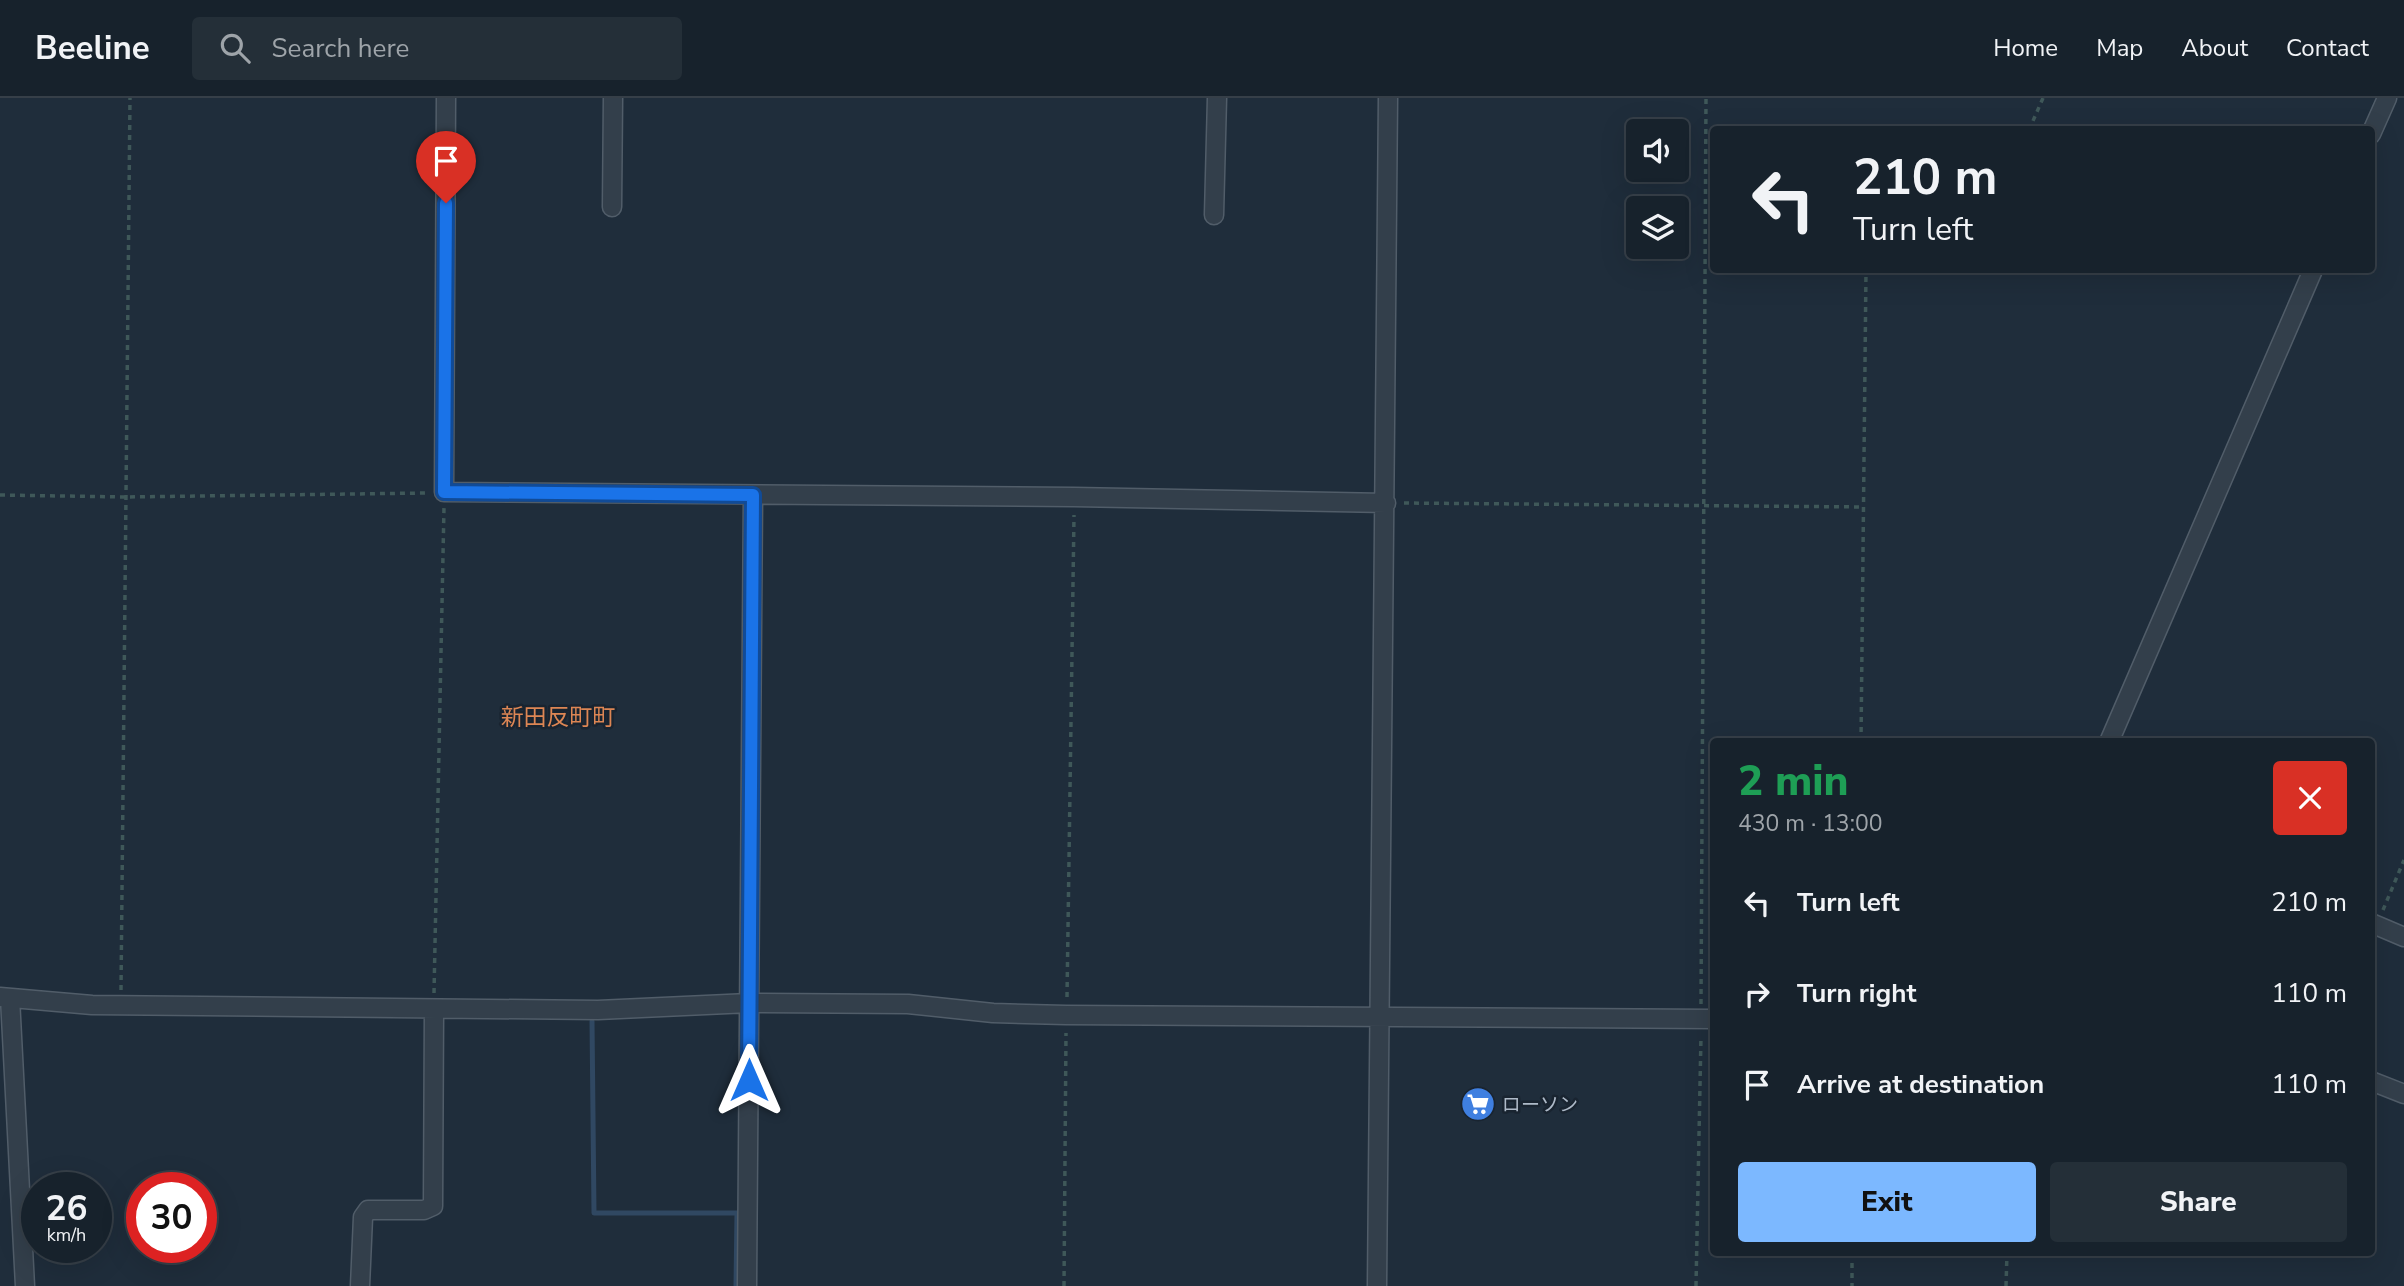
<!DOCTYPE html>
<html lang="en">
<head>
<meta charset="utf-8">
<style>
	:root { --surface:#17222c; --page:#242f38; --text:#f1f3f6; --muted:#9ea4a9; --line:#363f48; --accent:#7cb8ff }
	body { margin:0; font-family:"Nunito Sans","Noto Sans JP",sans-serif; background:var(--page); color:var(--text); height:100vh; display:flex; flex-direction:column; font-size:26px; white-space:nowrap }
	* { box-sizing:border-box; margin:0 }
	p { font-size:23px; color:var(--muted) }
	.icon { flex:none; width:38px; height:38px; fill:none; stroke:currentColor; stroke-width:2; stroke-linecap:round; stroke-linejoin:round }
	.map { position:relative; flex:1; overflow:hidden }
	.sheet { position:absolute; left:1710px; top:640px; width:665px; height:518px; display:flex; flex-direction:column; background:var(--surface); border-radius:7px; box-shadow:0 7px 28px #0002,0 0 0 2px var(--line) }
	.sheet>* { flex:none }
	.hud { position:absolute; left:1710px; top:28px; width:665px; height:147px; border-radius:7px; box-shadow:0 7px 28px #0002,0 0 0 2px var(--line); background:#17222c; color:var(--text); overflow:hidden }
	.tools { position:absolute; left:1626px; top:21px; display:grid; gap:14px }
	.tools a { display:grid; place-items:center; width:63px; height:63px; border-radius:7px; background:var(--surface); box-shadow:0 7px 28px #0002,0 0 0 2px var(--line); font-size:35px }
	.speed { position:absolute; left:21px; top:1074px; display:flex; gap:14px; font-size:35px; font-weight:700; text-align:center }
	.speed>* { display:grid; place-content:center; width:91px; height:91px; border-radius:50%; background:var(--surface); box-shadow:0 7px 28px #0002,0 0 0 2px var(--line); line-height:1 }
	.speed small { font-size:18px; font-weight:400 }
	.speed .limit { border:10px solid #d22; background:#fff; color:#111 }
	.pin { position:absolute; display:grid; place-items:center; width:60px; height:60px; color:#fff; margin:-72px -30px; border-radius:50% 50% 50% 0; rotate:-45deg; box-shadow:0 0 7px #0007 }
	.pin .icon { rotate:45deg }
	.me { position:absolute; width:77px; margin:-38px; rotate:0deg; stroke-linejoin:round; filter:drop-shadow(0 0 5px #0008) }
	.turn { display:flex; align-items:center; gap:24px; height:147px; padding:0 28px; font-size:32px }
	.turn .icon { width:91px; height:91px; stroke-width:2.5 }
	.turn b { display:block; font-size:49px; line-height:60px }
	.round { display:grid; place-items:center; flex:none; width:74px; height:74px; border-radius:7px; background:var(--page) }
	.summary { display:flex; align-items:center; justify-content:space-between; height:119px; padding:0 28px }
	h1 { font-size:42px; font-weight:800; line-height:52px; color:#1e9e55 }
	.cta { display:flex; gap:14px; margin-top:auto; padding:14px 28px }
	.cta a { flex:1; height:80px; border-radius:7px; background:var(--accent); color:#111; font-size:28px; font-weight:800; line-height:80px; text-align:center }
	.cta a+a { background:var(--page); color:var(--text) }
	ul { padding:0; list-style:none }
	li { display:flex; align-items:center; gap:21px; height:91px; padding:0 28px }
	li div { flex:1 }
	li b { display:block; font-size:26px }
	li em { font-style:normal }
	header { display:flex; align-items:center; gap:42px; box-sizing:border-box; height:98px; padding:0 35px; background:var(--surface); border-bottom:2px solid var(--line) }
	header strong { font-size:33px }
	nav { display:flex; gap:38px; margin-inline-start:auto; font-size:24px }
	.search { width:490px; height:63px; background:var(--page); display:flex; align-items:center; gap:18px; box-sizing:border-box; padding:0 24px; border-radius:7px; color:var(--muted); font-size:26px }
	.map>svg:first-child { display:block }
</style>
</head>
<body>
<header>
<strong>Beeline</strong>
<div class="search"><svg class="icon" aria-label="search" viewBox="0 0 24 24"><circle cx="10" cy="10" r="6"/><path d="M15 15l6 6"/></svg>Search here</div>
<nav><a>Home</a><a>Map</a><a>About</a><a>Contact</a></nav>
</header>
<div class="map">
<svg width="2404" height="1188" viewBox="0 0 2404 1188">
	<rect width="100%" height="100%" fill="#1f2d3b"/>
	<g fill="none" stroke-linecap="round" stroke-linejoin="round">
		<path stroke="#304862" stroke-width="5" d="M 592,923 L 594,1115 L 737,1115 L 736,1188"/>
		<g stroke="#515d69" stroke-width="21">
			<path id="minor" d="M 446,0 L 444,394 L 1074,399 L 1386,405
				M 2371,36 L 2387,0
				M 612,109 L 613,0
				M 1214,117 L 1217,0
				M 2109,644 L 2313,172
				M 2371,825 L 2404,839
				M 0,899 L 92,907 L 598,912 L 749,905 L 908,906 L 993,915 L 1066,917 L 1713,921
				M 10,900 L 25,1188
				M 2371,983 L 2404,996
				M 360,1188 L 363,1119 L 368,1112 L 424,1112 L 433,1108 L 434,911
				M 747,1188 L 753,397
				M 1377,1188 L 1388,0"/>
		</g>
		<path stroke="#3f5859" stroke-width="3.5" stroke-dasharray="5 5" stroke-linecap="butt" d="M 2029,32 L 2043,0
			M 0,397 L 125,399 L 427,395
			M 1404,405 L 1864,409
			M 1861,644 L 1866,172
			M 2383,812 L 2404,762
			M 121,892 L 130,0
			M 434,895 L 444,409
			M 1067,899 L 1074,417
			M 1701,906 L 1706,0
			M 1852,1155 L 1852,1188
			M 1064,1188 L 1066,935
			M 1696,1188 L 1701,938
			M 2006,1188 L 2007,1155"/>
		<use href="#minor" stroke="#333f4b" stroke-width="18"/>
	</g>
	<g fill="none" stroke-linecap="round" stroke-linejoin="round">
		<g stroke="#114b97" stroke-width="18">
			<path id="route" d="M 446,105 L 444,394 L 753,397 L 749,982"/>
		</g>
		<use href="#route" stroke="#1a73e8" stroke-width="12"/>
	</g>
	<defs>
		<g id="supermarket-disc" transform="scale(1.75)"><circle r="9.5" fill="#3f7fe0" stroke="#192430"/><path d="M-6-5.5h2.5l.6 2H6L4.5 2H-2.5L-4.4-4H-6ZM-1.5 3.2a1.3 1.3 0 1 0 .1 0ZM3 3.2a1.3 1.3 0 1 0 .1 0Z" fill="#fff"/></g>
	</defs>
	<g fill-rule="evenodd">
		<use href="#supermarket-disc" x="1478" y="1006"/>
	</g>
	<g text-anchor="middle" stroke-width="5" stroke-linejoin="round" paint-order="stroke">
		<g font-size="19" fill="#aebac8" stroke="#192430" text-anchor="start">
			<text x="1502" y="1013">ローソン</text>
		</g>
		<g font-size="23" fill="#dd8654" stroke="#192430">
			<text x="558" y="627">新田反町町</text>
		</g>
	</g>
</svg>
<div class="tools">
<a><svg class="icon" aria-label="sound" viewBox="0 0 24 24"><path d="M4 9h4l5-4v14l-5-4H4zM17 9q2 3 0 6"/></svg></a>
<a><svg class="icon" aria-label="layers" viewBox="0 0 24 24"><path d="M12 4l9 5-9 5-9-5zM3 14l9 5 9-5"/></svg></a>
</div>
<div class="speed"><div>26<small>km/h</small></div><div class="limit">30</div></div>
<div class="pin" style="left:446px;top:105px;background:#d93025"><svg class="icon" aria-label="arrive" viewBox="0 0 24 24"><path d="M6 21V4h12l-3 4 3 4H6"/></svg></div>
<svg class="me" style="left:749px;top:982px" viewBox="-20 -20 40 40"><path d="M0-17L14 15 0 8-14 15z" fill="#1a73e8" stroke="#fff" stroke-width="4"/></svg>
<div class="hud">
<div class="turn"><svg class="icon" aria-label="left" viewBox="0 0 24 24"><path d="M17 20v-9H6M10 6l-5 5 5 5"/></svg><div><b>210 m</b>Turn left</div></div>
</div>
<section class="sheet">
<div class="summary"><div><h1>2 min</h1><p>430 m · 13:00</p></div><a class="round" style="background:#d93025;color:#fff"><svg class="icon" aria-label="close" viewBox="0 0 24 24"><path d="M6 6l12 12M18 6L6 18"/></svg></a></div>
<ul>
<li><svg class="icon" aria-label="left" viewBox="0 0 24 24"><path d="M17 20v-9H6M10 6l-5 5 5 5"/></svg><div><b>Turn left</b></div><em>210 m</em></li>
<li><svg class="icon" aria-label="right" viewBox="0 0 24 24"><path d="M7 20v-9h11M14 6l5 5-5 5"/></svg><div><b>Turn right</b></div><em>110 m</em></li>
<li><svg class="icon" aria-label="arrive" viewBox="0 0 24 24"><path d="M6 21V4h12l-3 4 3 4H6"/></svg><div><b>Arrive at destination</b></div><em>110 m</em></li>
</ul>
<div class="cta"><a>Exit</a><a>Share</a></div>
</section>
</div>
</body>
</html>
